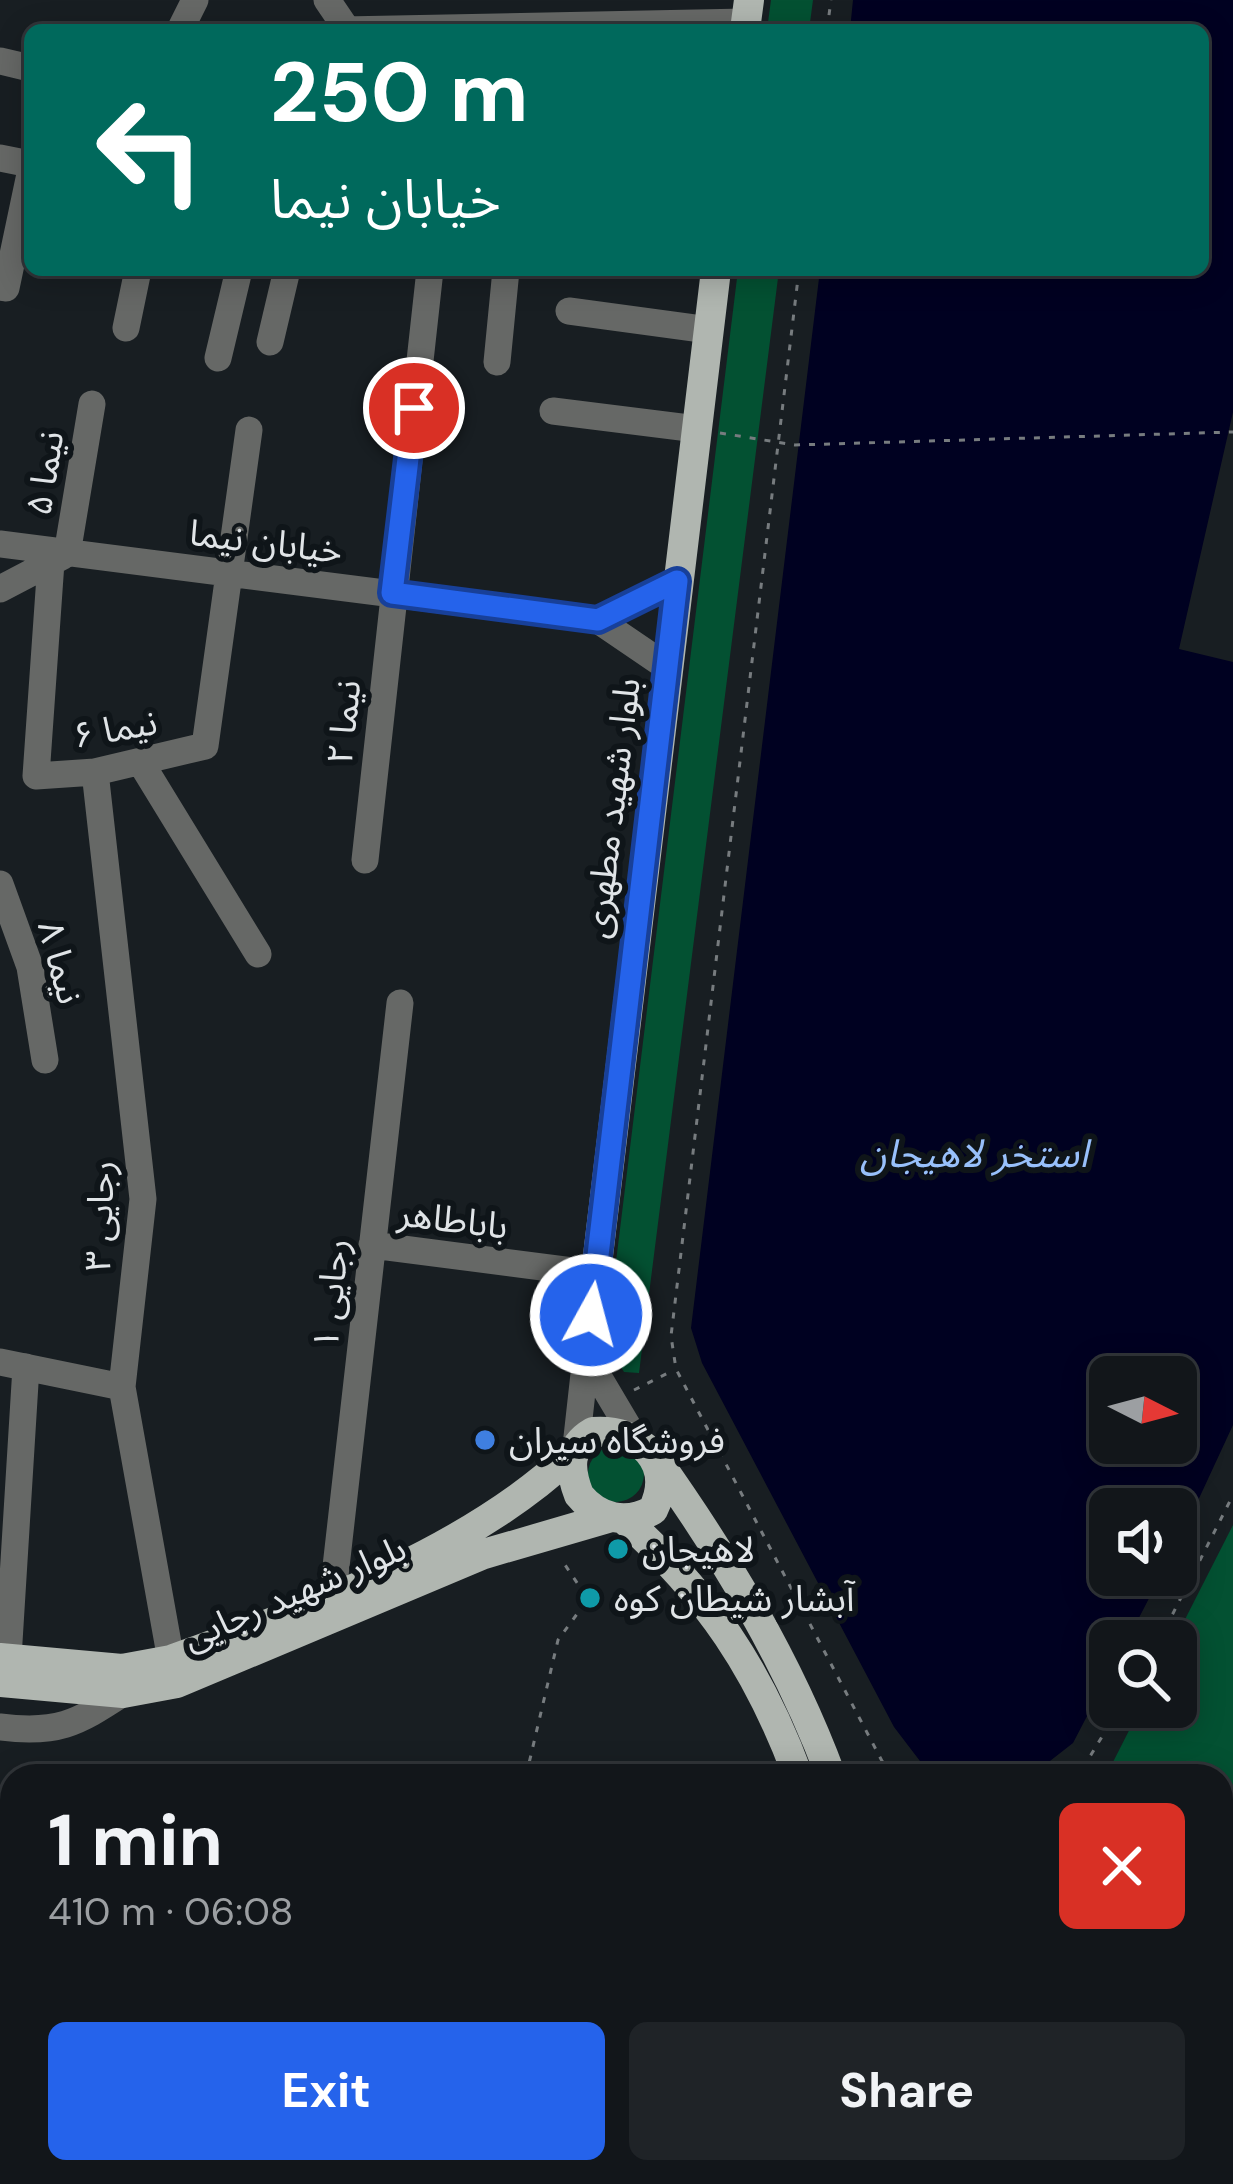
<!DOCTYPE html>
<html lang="en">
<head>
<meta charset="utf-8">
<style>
	:root { --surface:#12161a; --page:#1f2327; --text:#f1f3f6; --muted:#9c9fa2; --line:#313539; --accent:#2563eb }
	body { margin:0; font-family:"DM Sans","Noto Sans Arabic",sans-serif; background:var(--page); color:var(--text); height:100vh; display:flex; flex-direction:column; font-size:45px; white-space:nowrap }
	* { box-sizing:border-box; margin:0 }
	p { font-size:39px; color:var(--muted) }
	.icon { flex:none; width:66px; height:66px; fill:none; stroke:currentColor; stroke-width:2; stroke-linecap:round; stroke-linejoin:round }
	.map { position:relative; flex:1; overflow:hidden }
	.details { position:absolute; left:0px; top:1764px; width:1233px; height:420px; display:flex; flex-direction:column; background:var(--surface); border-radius:36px 36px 0 0; box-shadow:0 6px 30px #0003,0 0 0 3px var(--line) }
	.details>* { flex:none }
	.top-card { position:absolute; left:24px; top:24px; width:1185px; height:252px; border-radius:18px; box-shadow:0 6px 30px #0003,0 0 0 3px var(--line); background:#00695c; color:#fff; overflow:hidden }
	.needle { width:78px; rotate:96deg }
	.tools { position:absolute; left:1089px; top:1356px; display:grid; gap:24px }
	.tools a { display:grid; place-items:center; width:108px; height:108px; border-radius:18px; background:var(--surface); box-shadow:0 6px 30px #0003,0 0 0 3px var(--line); font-size:60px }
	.pin { position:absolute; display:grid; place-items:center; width:102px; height:102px; color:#fff; margin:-51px; border:6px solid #fff; border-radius:50%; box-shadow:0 3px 12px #0007 }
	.me { position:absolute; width:132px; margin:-66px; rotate:7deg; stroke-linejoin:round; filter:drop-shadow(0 0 9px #0008) }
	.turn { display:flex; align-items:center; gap:42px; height:252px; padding:0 48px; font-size:54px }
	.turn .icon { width:156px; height:156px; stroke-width:2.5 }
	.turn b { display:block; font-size:84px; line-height:102px }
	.round { display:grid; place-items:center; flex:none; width:126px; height:126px; border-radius:18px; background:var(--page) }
	.overview { display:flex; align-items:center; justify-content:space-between; height:204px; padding:0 48px }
	h1 { font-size:72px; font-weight:700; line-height:90px }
	.primary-button { display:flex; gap:24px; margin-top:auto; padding:24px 48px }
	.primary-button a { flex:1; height:138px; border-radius:18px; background:var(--accent); color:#fff; font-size:48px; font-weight:700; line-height:138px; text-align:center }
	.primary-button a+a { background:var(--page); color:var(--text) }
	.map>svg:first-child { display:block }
</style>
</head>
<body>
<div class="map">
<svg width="1233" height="2184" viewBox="0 0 1233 2184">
	<rect width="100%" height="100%" fill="#181e22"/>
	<path fill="#035132" d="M 771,0 L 813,0 L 809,30 L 767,30 Z
		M 738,270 L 779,270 L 639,1373 L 624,1372 L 606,1343 Z
		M588 1474a28 28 0 1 1 56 0a28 28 0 1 1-56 0Z
		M 1233,1525 L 1233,2136 L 1221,2140 L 1221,1776 L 1140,1776 L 1112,1764 L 1141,1707 L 1176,1707 L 1174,1641 Z"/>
	<path fill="#000121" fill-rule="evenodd" d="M 853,0 L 1233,0 L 1233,412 L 1179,649 L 1233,662 L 1233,1425 L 1176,1548 L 1176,1509 L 1110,1509 L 1110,1575 L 1161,1575 L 1127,1641 L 1110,1641 L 1110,1672 L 1073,1743 L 1032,1775 L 950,1776 L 923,1765 L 894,1727 L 702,1363 L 691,1328 L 820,270 L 1203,270 L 1203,30 L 850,30 ZM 1110,1377 L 1176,1377 L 1176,1443 L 1110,1443 Z"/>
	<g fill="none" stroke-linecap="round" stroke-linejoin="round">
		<path stroke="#777c7f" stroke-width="3" stroke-dasharray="6 9" stroke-linecap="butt" d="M 827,30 L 831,0
			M 799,270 L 671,1336 L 676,1369 L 882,1761 L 896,1776
			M 720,433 L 795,445 L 1233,432
			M 634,1390 L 674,1370
			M 1159,1641 L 1233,1495
			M 1085,1769 L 1101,1776
			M 526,1776 L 558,1640 L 588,1599 L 561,1559
			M 1070,1776 L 1083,1768 L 1120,1707
			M 1221,1980 L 1233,1983
			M 209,2184 L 230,2172"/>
		<path stroke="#666866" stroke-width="27" d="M 327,0 L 346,28
			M 180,30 L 195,0
			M 343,30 L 746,22
			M 0,61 L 30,68
			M 0,158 L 30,164
			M 0,287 L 6,288 L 30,174
			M 569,311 L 709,330
			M 126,328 L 138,270
			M 270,342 L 287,270
			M 218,358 L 239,270
			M 497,362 L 506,270
			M 553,411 L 697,429
			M 0,544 L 598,620 L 667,667
			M 67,554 L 92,404
			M 51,562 L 36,776 L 95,772 L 205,746 L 249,430
			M 0,589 L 63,556
			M 598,620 L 677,581
			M 141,763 L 258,954
			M 95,772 L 143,1199 L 122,1387 L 171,1660
			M 365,860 L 430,270
			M 0,884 L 30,967 L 45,1060
			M 372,1245 L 596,1274
			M 586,1356 L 634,1437
			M 0,1362 L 122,1387
			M 576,1446 L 586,1356
			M 333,1593 L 400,1003
			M 8,1658 L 26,1367
			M 0,1727 C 57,1734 76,1724 123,1693
			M 0,1826 L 4,1829
			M 907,2184 L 912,2172"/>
		<path stroke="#b0b6b0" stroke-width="30" d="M 745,30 L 749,0
			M 586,1356 L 716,270
			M 593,1432 C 639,1428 676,1463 653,1510 C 626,1525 599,1519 579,1495 C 569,1469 567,1447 593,1432 Z
			M 653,1455 C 724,1555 788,1660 831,1776
			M 624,1519 C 708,1594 759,1670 798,1776
			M 0,1658 L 122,1669 L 171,1660 C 307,1610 466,1554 572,1454
			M 0,1682 L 123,1693 L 177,1683 L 484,1554 L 611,1517
			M 1074,2172 L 1119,2184
			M 1201,2172 L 1233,2179"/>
	</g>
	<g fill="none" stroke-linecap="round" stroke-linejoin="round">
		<g stroke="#184099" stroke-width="30">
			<path id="route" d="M 414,408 L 392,593 L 598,620 L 677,581 L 591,1315"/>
		</g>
		<use href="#route" stroke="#2563eb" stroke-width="21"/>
	</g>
	<circle fill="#3f7fe0" stroke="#0f1519" stroke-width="4.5" cx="485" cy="1440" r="12"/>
	<g fill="#0f9aa8" stroke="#0f1519" stroke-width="4.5">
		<circle cx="618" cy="1549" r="12"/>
		<circle cx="590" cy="1598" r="12"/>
	</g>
	<g text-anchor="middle" stroke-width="12" stroke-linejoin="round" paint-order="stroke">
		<g font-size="36" fill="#e0e4e7" stroke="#0f1519">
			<text transform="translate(44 473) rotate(-81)" y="13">نیما ۵</text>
			<text transform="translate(266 541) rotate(7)" y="13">خیابان نیما</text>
			<text transform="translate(343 722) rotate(-84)" y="13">نیما ۲</text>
			<text transform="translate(115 728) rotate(-10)" y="13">نیما ۶</text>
			<text transform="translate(611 808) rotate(-83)" y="13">بلوار شهید مطهری</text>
			<text transform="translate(61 962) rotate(75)" y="13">نیما ۸</text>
			<text transform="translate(99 1216) rotate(-88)" y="13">رجایی ۳</text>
			<text transform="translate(453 1219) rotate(7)" y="13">باباطاهر</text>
			<text transform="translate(330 1294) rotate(-84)" y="13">رجایی ۱</text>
			<text transform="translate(294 1592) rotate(-23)" y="13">بلوار شهید رجایی</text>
		</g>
		<g font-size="36" fill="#e0e4e7" stroke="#0f1519" text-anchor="start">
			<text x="509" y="1453">فروشگاه سیران</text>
			<text x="642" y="1562">لاهيجان</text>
			<text x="614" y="1611">آبشار شیطان کوه</text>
		</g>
		<g font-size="39" font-style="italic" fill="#98c0fb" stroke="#0f1519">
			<text x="974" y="1167">استخر لاهیجان</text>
		</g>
	</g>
</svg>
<div class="tools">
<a><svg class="needle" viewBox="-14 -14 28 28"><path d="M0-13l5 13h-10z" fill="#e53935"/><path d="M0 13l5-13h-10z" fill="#9c9fa2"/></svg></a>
<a><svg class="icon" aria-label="sound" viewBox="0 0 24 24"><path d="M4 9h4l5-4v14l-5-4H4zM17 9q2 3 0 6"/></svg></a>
<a><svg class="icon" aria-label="search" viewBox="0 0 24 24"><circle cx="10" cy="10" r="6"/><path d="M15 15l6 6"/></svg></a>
</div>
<div class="pin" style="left:414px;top:408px;background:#d93025"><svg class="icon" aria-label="arrive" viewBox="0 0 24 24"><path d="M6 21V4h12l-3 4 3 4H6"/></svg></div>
<svg class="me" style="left:591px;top:1315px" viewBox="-20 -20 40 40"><circle r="17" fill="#2563eb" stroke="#fff" stroke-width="3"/><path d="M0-11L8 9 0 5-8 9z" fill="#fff"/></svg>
<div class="top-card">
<div class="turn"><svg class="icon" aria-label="left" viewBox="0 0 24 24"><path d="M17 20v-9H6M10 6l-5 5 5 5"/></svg><div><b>250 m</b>خیابان نیما</div></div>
</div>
<section class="details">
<div class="overview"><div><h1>1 min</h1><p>410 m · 06:08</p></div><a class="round" style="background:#d93025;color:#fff"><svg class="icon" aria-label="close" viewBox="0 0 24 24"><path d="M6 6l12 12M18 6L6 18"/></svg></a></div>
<div class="primary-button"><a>Exit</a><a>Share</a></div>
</section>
</div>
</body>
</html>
